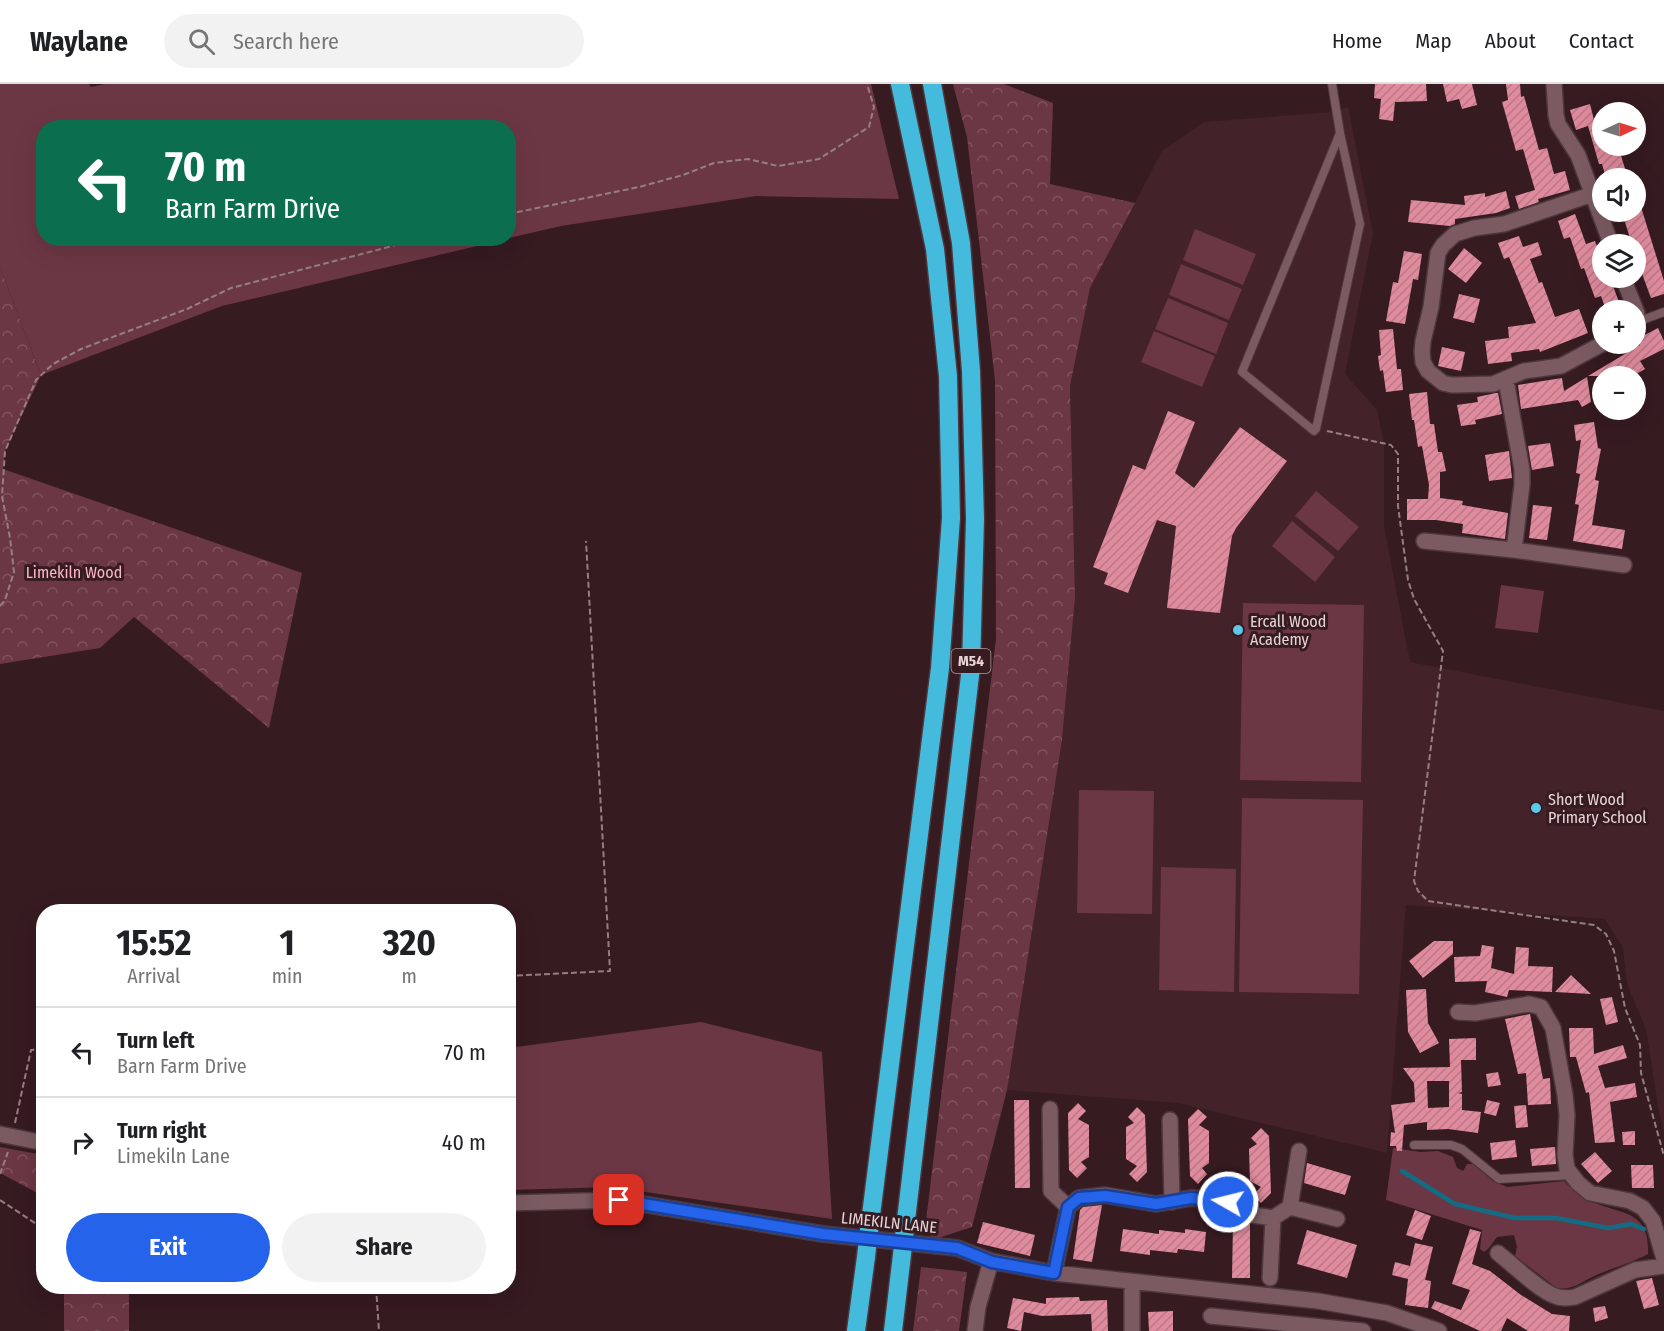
<!DOCTYPE html>
<html lang="en">
<head>
<meta charset="utf-8">
<style>
	:root { --surface:#fff; --page:#f2f2f2; --text:#202124; --muted:#757577; --line:#e0e0e0; --accent:#2563eb }
	body { margin:0; font-family:"Fira Sans Condensed",sans-serif; background:var(--page); color:var(--text); height:100vh; display:flex; flex-direction:column; font-size:22px; white-space:nowrap }
	* { box-sizing:border-box; margin:0 }
	p { font-size:20px; color:var(--muted) }
	.icon { flex:none; width:33px; height:33px; fill:none; stroke:currentColor; stroke-width:2; stroke-linecap:round; stroke-linejoin:round }
	.map { position:relative; flex:1; overflow:hidden }
	.drawer { position:absolute; left:36px; top:820px; width:480px; height:390px; display:flex; flex-direction:column; background:var(--surface); border-radius:24px; box-shadow:0 6px 24px #0002 }
	.drawer>* { flex:none }
	.banner { position:absolute; left:36px; top:36px; width:480px; height:126px; border-radius:24px; box-shadow:0 6px 24px #0002; background:#0b6e4f; color:#fff; overflow:hidden }
	.needle { width:39px; rotate:86deg }
	.fabs { position:absolute; left:1592px; top:18px; display:grid; gap:12px }
	.fabs a { display:grid; place-items:center; width:54px; height:54px; border-radius:50%; background:var(--surface); box-shadow:0 6px 24px #0002; font-size:30px }
	.pin { position:absolute; display:grid; place-items:center; width:51px; height:51px; color:#fff; margin:-26px; border-radius:12px; box-shadow:0 3px 9px #0006 }
	.me { position:absolute; width:66px; margin:-33px; rotate:278deg; stroke-linejoin:round; filter:drop-shadow(0 0 4px #0008) }
	.turn { display:flex; align-items:center; gap:21px; height:126px; padding:0 30px; font-size:27px }
	.turn .icon { width:78px; height:78px; stroke-width:2.5 }
	.turn b { display:block; font-size:42px; line-height:51px }
	.eta { display:flex; justify-content:space-evenly; align-items:center; height:102px; text-align:center }
	.eta b { font-size:36px; font-weight:700; line-height:42px }
	.cta { display:flex; gap:12px; margin-top:auto; padding:12px 30px }
	.cta a { flex:1; height:69px; border-radius:36px; background:var(--accent); color:#fff; font-size:24px; font-weight:700; line-height:69px; text-align:center }
	.cta a+a { background:var(--page); color:var(--text) }
	ul { padding:0; list-style:none }
	li { display:flex; align-items:center; gap:18px; height:90px; padding:0 30px; border-top:2px solid var(--line) }
	li div { flex:1 }
	li b { display:block; font-size:22px }
	li em { font-style:normal }
	header { display:flex; align-items:center; gap:36px; box-sizing:border-box; height:84px; padding:0 30px; background:var(--surface); border-bottom:2px solid var(--line) }
	header strong { font-size:28px }
	nav { display:flex; gap:33px; margin-inline-start:auto; font-size:21px }
	.search { width:420px; height:54px; background:var(--page); display:flex; align-items:center; gap:15px; box-sizing:border-box; padding:0 21px; border-radius:33px; color:var(--muted); font-size:22px }
	.map>svg:first-child { display:block }
</style>
</head>
<body>
<header>
<strong>Waylane</strong>
<div class="search"><svg class="icon" aria-label="search" viewBox="0 0 24 24"><circle cx="10" cy="10" r="6"/><path d="M15 15l6 6"/></svg>Search here</div>
<nav><a>Home</a><a>Map</a><a>About</a><a>Contact</a></nav>
</header>
<div class="map">
<svg width="1664" height="1247" viewBox="0 0 1664 1247">
	<defs>
		<pattern id="forest-crowns" width="20" height="18" patternUnits="userSpaceOnUse" patternTransform="scale(1.5)"><rect width="20" height="18" fill="#6c3744"/><path d="M2 6a3 3 0 1 1 6 0M12 15a3 3 0 1 1 6 0" fill="none" stroke="#81535e"/></pattern>
		<pattern id="building-hatch" width="6" height="6" patternUnits="userSpaceOnUse" patternTransform="scale(1.5)"><rect width="6" height="6" fill="#e08b9d"/><path d="M-1 1l2-2M0 6l6-6M5 7l2-2" fill="none" stroke="#b97886"/></pattern>
	</defs>
	<rect width="100%" height="100%" fill="#361b21"/>
	<path fill="#442229" d="M 1348,23 L 1373,149 L 1345,290 L 1377,326 L 1384,360 L 1384,442 L 1410,578 L 1664,627 L 1664,1048 L 1659,1028 L 1646,945 L 1627,900 L 1623,864 L 1605,835 L 1406,821 L 1387,1069 L 1178,1019 L 1007,1006 L 1062,656 L 1075,513 L 1070,302 L 1090,204 L 1162,67 L 1204,38 L 1331,28 Z"/>
	<path fill="#6c3744" d="M 0,0 L 89,0 L 91,3 L 105,0 L 871,0 L 899,115 L 756,112 L 561,142 L 509,154 L 508,44 L 44,44 L 44,154 L 507,155 L 222,222 L 41,291 L 0,183 Z
		M 1195,145 L 1256,170 L 1243,201 L 1183,176 Z
		M 1181,180 L 1242,205 L 1229,236 L 1169,211 Z
		M 1168,214 L 1228,239 L 1216,270 L 1155,245 Z
		M 1154,247 L 1215,272 L 1202,303 L 1141,278 Z
		M 1316,407 L 1359,443 L 1338,467 L 1295,432 Z
		M 1292,437 L 1335,473 L 1315,498 L 1272,462 Z
		M 1501,501 L 1544,507 L 1538,549 L 1495,544 Z
		M 1243,519 L 1364,521 L 1361,698 L 1240,696 Z
		M 1079,706 L 1154,707 L 1152,830 L 1077,829 Z
		M 1242,714 L 1363,716 L 1359,910 L 1239,908 Z
		M 1161,783 L 1236,785 L 1234,908 L 1159,906 Z
		M 701,938 L 822,968 L 832,1135 L 611,1103 L 509,1106 L 509,964 Z
		M 1393,1064 L 1420,1068 L 1438,1067 L 1453,1073 L 1457,1084 L 1463,1087 L 1467,1080 L 1473,1080 L 1493,1097 L 1507,1103 L 1564,1097 C 1572,1105 1580,1113 1590,1117 C 1621,1131 1650,1125 1648,1170 C 1631,1179 1612,1184 1594,1192 C 1578,1200 1576,1204 1558,1205 L 1515,1172 L 1517,1163 L 1514,1151 L 1497,1153 L 1488,1165 L 1484,1168 L 1480,1165 L 1482,1146 L 1386,1116 Z"/>
	<path fill="url(#forest-crowns)" d="M 953,0 L 1004,0 L 1053,19 L 1050,100 L 1135,119 L 1090,204 L 1070,302 L 1075,513 L 1062,656 L 1007,1006 L 972,1143 L 932,1156 L 926,1137 L 996,555 L 995,296 L 967,53 Z
		M 0,183 L 41,291 L 5,367 L 3,385 L 302,489 L 269,644 L 134,533 L 100,564 L 0,580 Z
		M 0,1063 L 43,1071 L 43,1112 L 0,1089 Z
		M 921,1183 L 967,1188 L 959,1247 L 913,1247 Z
		M 64,1203 L 129,1204 L 129,1247 L 64,1247 Z"/>
	<g fill="none" stroke-linecap="round" stroke-linejoin="round">
		<path stroke="#136c83" stroke-width="4.5" d="M 1402,1087 L 1455,1120 L 1515,1134 L 1556,1134 L 1608,1144 L 1631,1140 L 1644,1145"/>
	</g>
	<path fill="url(#building-hatch)" fill-rule="evenodd" d="M 1375,0 L 1426,0 L 1427,17 L 1395,18 L 1393,37 L 1379,35 L 1381,15 L 1374,14 Z
		M 1443,0 L 1472,0 L 1477,21 L 1462,25 L 1459,15 L 1447,18 Z
		M 1506,0 L 1520,0 L 1521,13 L 1524,12 L 1539,66 L 1547,64 L 1554,90 L 1565,87 L 1570,106 L 1538,115 L 1539,118 L 1519,125 L 1515,112 L 1535,106 L 1523,65 L 1516,67 L 1502,18 L 1508,16 Z
		M 1590,20 L 1595,40 L 1602,38 L 1602,62 L 1618,62 L 1627,91 L 1606,94 L 1602,80 L 1599,80 L 1588,42 L 1576,46 L 1570,26 Z
		M 1506,107 L 1510,124 L 1496,129 L 1455,135 L 1455,140 L 1450,142 L 1408,138 L 1411,116 L 1465,121 L 1464,112 L 1485,109 L 1485,113 Z
		M 1641,123 L 1664,197 L 1664,210 L 1651,214 L 1635,171 L 1635,160 L 1632,160 L 1622,129 L 1635,128 L 1635,125 Z
		M 1575,130 L 1586,160 L 1595,157 L 1602,176 L 1602,194 L 1610,194 L 1622,226 L 1606,226 L 1601,212 L 1595,214 L 1584,184 L 1581,185 L 1570,153 L 1564,155 L 1558,137 Z
		M 1519,152 L 1523,163 L 1538,158 L 1542,171 L 1530,175 L 1539,199 L 1542,198 L 1555,233 L 1579,225 L 1588,249 L 1540,268 L 1539,265 L 1511,269 L 1512,277 L 1488,280 L 1485,257 L 1509,254 L 1508,243 L 1536,239 L 1509,173 L 1504,175 L 1498,159 Z
		M 1464,164 L 1482,179 L 1466,199 L 1448,185 Z
		M 1404,167 L 1422,170 L 1418,196 L 1413,195 L 1405,240 L 1386,237 L 1393,198 L 1398,199 Z
		M 1459,210 L 1480,215 L 1474,239 L 1453,234 Z
		M 1658,244 L 1664,257 L 1664,265 L 1640,277 L 1645,285 L 1633,292 L 1588,292 L 1640,261 L 1637,255 Z
		M 1393,245 L 1397,285 L 1401,285 L 1403,306 L 1386,308 L 1383,286 L 1380,287 L 1378,272 L 1381,271 L 1379,246 Z
		M 1442,263 L 1465,268 L 1461,287 L 1438,282 Z
		M 1587,293 L 1591,318 L 1582,323 L 1578,316 L 1521,325 L 1518,301 L 1562,294 L 1564,307 Z
		M 1427,308 L 1430,340 L 1434,340 L 1438,368 L 1442,368 L 1446,387 L 1440,388 L 1440,414 L 1463,417 L 1462,421 L 1508,429 L 1505,455 L 1462,449 L 1463,440 L 1436,436 L 1407,436 L 1407,415 L 1428,415 L 1429,401 L 1422,362 L 1418,363 L 1414,336 L 1412,336 L 1409,310 Z
		M 1496,309 L 1498,309 L 1502,330 L 1475,336 L 1476,340 L 1461,342 L 1457,321 L 1478,318 L 1477,313 Z
		M 1168,327 L 1195,338 L 1175,389 L 1194,404 L 1240,343 L 1287,377 L 1236,444 L 1232,452 L 1220,529 L 1167,524 L 1176,442 L 1157,436 L 1128,509 L 1104,500 L 1108,489 L 1093,483 L 1133,381 L 1145,386 Z
		M 1594,338 L 1598,364 L 1601,365 L 1595,396 L 1599,397 L 1592,441 L 1625,446 L 1622,465 L 1573,457 L 1579,421 L 1575,420 L 1580,390 L 1576,389 L 1581,356 L 1576,357 L 1574,341 Z
		M 1550,359 L 1554,382 L 1532,386 L 1528,362 Z
		M 1509,367 L 1512,394 L 1489,397 L 1485,371 Z
		M 1533,421 L 1552,423 L 1547,456 L 1529,454 Z
		M 1434,857 L 1453,857 L 1453,870 L 1423,894 L 1409,877 Z
		M 1482,861 L 1494,863 L 1491,884 L 1514,890 L 1516,863 L 1529,864 L 1528,882 L 1553,883 L 1552,908 L 1509,906 L 1507,913 L 1485,908 L 1487,897 L 1455,898 L 1454,873 L 1480,872 Z
		M 1571,891 L 1591,910 L 1555,908 Z
		M 1426,905 L 1428,939 L 1439,959 L 1420,969 L 1408,948 L 1406,906 Z
		M 1612,913 L 1618,938 L 1606,941 L 1600,915 Z
		M 1530,930 L 1543,995 L 1550,994 L 1551,1020 L 1528,1021 L 1526,989 L 1518,990 L 1505,935 Z
		M 1569,944 L 1593,944 L 1594,970 L 1623,961 L 1627,974 L 1598,982 L 1605,1004 L 1635,999 L 1637,1013 L 1610,1018 L 1615,1058 L 1595,1059 L 1589,1008 L 1586,1009 L 1576,973 L 1570,973 Z
		M 1476,954 L 1476,976 L 1461,976 L 1462,1008 L 1458,1009 L 1462,1010 L 1462,1026 L 1481,1028 L 1478,1049 L 1448,1045 L 1427,1046 L 1427,1038 L 1404,1041 L 1402,1067 L 1397,1067 L 1396,1062 L 1390,1062 L 1391,1048 L 1395,1049 L 1391,1021 L 1415,1018 L 1414,999 L 1403,984 L 1450,983 L 1449,955 ZM 1427,997 L 1449,997 L 1449,1023 L 1428,1024 Z
		M 1498,988 L 1501,1001 L 1488,1003 L 1486,990 Z
		M 1014,1016 L 1029,1016 L 1030,1104 L 1015,1104 Z
		M 1487,1016 L 1500,1019 L 1496,1032 L 1484,1029 Z
		M 1078,1019 L 1086,1027 L 1078,1035 L 1089,1041 L 1089,1073 L 1081,1078 L 1087,1084 L 1077,1094 L 1069,1086 L 1068,1029 Z
		M 1526,1021 L 1528,1043 L 1516,1044 L 1514,1022 Z
		M 1137,1023 L 1145,1031 L 1147,1088 L 1137,1098 L 1129,1090 L 1137,1082 L 1126,1075 L 1126,1043 L 1134,1039 L 1128,1033 Z
		M 1198,1025 L 1207,1033 L 1199,1041 L 1209,1047 L 1209,1079 L 1202,1084 L 1207,1090 L 1198,1100 L 1190,1092 L 1188,1035 Z
		M 1261,1044 L 1269,1052 L 1271,1109 L 1261,1119 L 1253,1111 L 1261,1103 L 1250,1097 L 1249,1065 L 1257,1060 L 1251,1054 Z
		M 1635,1047 L 1635,1061 L 1623,1061 L 1622,1048 Z
		M 1515,1056 L 1517,1073 L 1492,1076 L 1490,1059 Z
		M 1555,1063 L 1556,1080 L 1532,1082 L 1530,1065 Z
		M 1595,1068 L 1612,1087 L 1598,1099 L 1581,1080 Z
		M 1307,1079 L 1351,1092 L 1345,1111 L 1304,1099 Z
		M 1631,1081 L 1653,1081 L 1654,1104 L 1632,1104 Z
		M 1102,1121 L 1092,1178 L 1073,1175 L 1080,1126 L 1083,1123 Z
		M 1415,1126 L 1431,1132 L 1422,1156 L 1406,1151 Z
		M 983,1138 L 1035,1151 L 1030,1172 L 977,1159 Z
		M 1233,1139 L 1250,1140 L 1250,1194 L 1232,1194 Z
		M 1123,1145 L 1159,1150 L 1159,1146 L 1185,1149 L 1185,1145 L 1206,1148 L 1204,1168 L 1178,1165 L 1177,1169 L 1150,1166 L 1150,1171 L 1120,1167 Z
		M 1470,1145 L 1481,1148 L 1472,1180 L 1490,1187 L 1521,1211 L 1552,1230 L 1570,1232 L 1569,1247 L 1528,1247 L 1507,1234 L 1501,1247 L 1480,1247 L 1431,1224 L 1435,1217 L 1461,1226 L 1470,1206 L 1452,1200 Z
		M 1307,1146 L 1357,1161 L 1347,1194 L 1297,1180 Z
		M 1415,1159 L 1433,1163 L 1425,1196 L 1431,1197 L 1428,1224 L 1405,1221 L 1408,1195 L 1392,1191 L 1395,1178 L 1410,1182 Z
		M 1652,1194 L 1659,1221 L 1644,1225 L 1636,1197 Z
		M 1079,1213 L 1080,1217 L 1107,1216 L 1108,1247 L 1092,1247 L 1091,1230 L 1042,1232 L 1024,1228 L 1021,1247 L 1007,1244 L 1013,1214 L 1046,1220 L 1046,1214 Z
		M 1605,1222 L 1608,1234 L 1595,1238 L 1593,1224 Z
		M 1173,1227 L 1173,1247 L 1149,1247 L 1148,1228 Z"/>
	<g fill="none" stroke-linecap="round" stroke-linejoin="round">
		<g stroke="#4d373c" stroke-width="10">
			<path id="lane" d="M 1332,0 L 1340,49
				M 1340,49 L 1360,140 L 1316,345 L 1314,347 L 1242,288 Z
				M 1637,238 L 1664,228
				M 1414,1061 L 1451,1061 L 1462,1065 L 1499,1095 L 1572,1091"/>
		</g>
		<g stroke="#4d373c" stroke-width="18">
			<path id="street" d="M 1554,0 L 1556,31 L 1558,40 L 1578,71 L 1611,160
				M 1593,110 L 1504,140 L 1474,144 L 1455,150 L 1443,161 L 1438,169 L 1431,223 L 1423,257 L 1422,267 L 1423,278 L 1428,287 L 1443,299 L 1452,301 L 1493,300 L 1524,287 L 1561,282 L 1602,260
				M 1623,194 L 1637,229 L 1635,239
				M 1506,296 L 1522,386 L 1522,401 L 1514,466 L 1624,481
				M 1424,457 L 1514,466
				M 1458,928 L 1475,929 L 1529,920 L 1541,923 L 1553,944 L 1565,1011 L 1567,1031 L 1565,1071 L 1567,1085 L 1578,1099 L 1590,1109 L 1630,1117 L 1643,1124 L 1653,1137 L 1664,1175
				M 1050,1025 L 1051,1107 L 1068,1123
				M 1170,1036 L 1172,1118
				M 0,1050 L 44,1059
				M 508,1119 L 619,1116 L 823,1150 L 957,1164 L 991,1177 L 1054,1189 L 1318,1217 L 1387,1229 L 1439,1247
				M 1290,1123 L 1299,1067
				M 1498,1169 C 1512,1180 1540,1207 1555,1212 C 1562,1215 1568,1214 1575,1213 L 1635,1186 L 1664,1182
				M 1054,1189 L 1068,1123 L 1079,1114 L 1105,1111 L 1156,1120 L 1191,1114 L 1208,1115 L 1228,1118 L 1247,1130 L 1273,1134 L 1290,1123 L 1337,1135
				M 1270,1194 L 1273,1134
				M 1132,1198 L 1132,1247
				M 1211,1232 L 1363,1247
				M 975,1247 L 978,1223 L 991,1177"/>
		</g>
		<g stroke="#4d373c" stroke-width="21">
			<path id="highway" d="M 869,1147 L 940,584 L 951,434 L 948,292 L 935,165 L 900,0
				M 904,1153 L 971,583 L 975,435 L 971,287 L 961,159 L 932,0
				M 856,1247 L 866,1173
				M 893,1247 L 901,1179"/>
		</g>
		<path stroke="#957f83" stroke-width="2" stroke-dasharray="6 3" stroke-linecap="butt" d="M 508,130 L 639,103 L 683,91 L 714,79 L 748,75 L 778,82 L 819,75 L 869,43 L 874,23 L 867,0
			M 1327,347 L 1391,361 L 1398,370 L 1398,422 L 1408,496 L 1414,515 L 1443,567 L 1414,797 L 1418,807 L 1428,817 L 1594,841 L 1606,850 L 1614,867 L 1625,924 L 1640,961 L 1641,989 L 1664,1072
			M 0,522 L 5,516 L 14,488 L 10,454 L 2,412 L 5,367 L 36,296 L 53,280 L 81,265 L 187,225 L 231,204 L 423,154
			M 508,892 L 610,887 L 586,457
			M 15,1039 L 31,966 L 44,965
			M 0,1090 L 8,1068
			M 0,1116 L 44,1145
			M 376,1203 L 379,1247"/>
		<use href="#lane" stroke="#7b5b61" stroke-width="8"/>
		<use href="#street" stroke="#7b5b61" stroke-width="15"/>
		<use href="#highway" stroke="#44badc" stroke-width="18"/>
		<g stroke="#4d373c" stroke-width="21" stroke-linecap="butt">
			<path id="highway-bridge" d="M 866,1173 L 869,1147
				M 901,1179 L 904,1153"/>
		</g>
		<use href="#highway-bridge" stroke="#44badc" stroke-width="18"/>
	</g>
	<g fill="none" stroke-linecap="round" stroke-linejoin="round">
		<g stroke="#184099" stroke-width="15">
			<path id="route" d="M 619,1116 L 823,1150 L 957,1164 L 992,1178 L 1054,1189 L 1068,1123 L 1079,1114 L 1105,1112 L 1156,1120 L 1191,1114 L 1228,1118"/>
		</g>
		<use href="#route" stroke="#2563eb" stroke-width="10"/>
	</g>
	<g fill="#5cc7e8" stroke="#361b21" stroke-width="2">
		<circle cx="1238" cy="546" r="6"/>
		<circle cx="1536" cy="724" r="6"/>
	</g>
	<g text-anchor="middle" stroke-width="6" stroke-linejoin="round" paint-order="stroke">
		<rect fill="#361b21" stroke="#b29ca0" stroke-width="1.5" x="951.5" y="565" width="39" height="24" rx="4.5"/>
		<g font-size="15" font-weight="bold" fill="#e7d4d7">
			<text x="971" y="582">M54</text>
		</g>
		<g font-size="16" fill="#fdb8c5" stroke="#361b21">
			<text x="74" y="494">Limekiln Wood</text>
		</g>
		<g font-size="16" fill="#e7d4d7" stroke="#361b21" text-anchor="start">
			<text x="1250" y="543">Ercall Wood<tspan x="1250" dy="18">Academy</tspan></text>
			<text x="1548" y="721">Short Wood<tspan x="1548" dy="18">Primary School</tspan></text>
		</g>
		<g font-size="16" fill="#e7d4d7" stroke="#361b21">
			<text transform="translate(889 1138) rotate(6)" y="6">LIMEKILN LANE</text>
		</g>
	</g>
</svg>
<div class="fabs">
<a><svg class="needle" viewBox="-14 -14 28 28"><path d="M0-13l5 13h-10z" fill="#e53935"/><path d="M0 13l5-13h-10z" fill="#757577"/></svg></a>
<a><svg class="icon" aria-label="sound" viewBox="0 0 24 24"><path d="M4 9h4l5-4v14l-5-4H4zM17 9q2 3 0 6"/></svg></a>
<a><svg class="icon" aria-label="layers" viewBox="0 0 24 24"><path d="M12 4l9 5-9 5-9-5zM3 14l9 5 9-5"/></svg></a>
<a>+</a>
<a>−</a>
</div>
<div class="pin" style="left:619px;top:1116px;background:#d93025"><svg class="icon" aria-label="arrive" viewBox="0 0 24 24"><path d="M6 21V4h12l-3 4 3 4H6"/></svg></div>
<svg class="me" style="left:1228px;top:1118px" viewBox="-20 -20 40 40"><circle r="17" fill="#2563eb" stroke="#fff" stroke-width="3"/><path d="M0-11L8 9 0 5-8 9z" fill="#fff"/></svg>
<div class="banner">
<div class="turn"><svg class="icon" aria-label="left" viewBox="0 0 24 24"><path d="M17 20v-9H6M10 6l-5 5 5 5"/></svg><div><b>70 m</b>Barn Farm Drive</div></div>
</div>
<section class="drawer">
<div class="eta">
<div><b>15:52</b><p>Arrival</p></div>
<div><b>1</b><p>min</p></div>
<div><b>320</b><p>m</p></div>
</div>
<ul>
<li><svg class="icon" aria-label="left" viewBox="0 0 24 24"><path d="M17 20v-9H6M10 6l-5 5 5 5"/></svg><div><b>Turn left</b><p>Barn Farm Drive</p></div><em>70 m</em></li>
<li><svg class="icon" aria-label="right" viewBox="0 0 24 24"><path d="M7 20v-9h11M14 6l5 5-5 5"/></svg><div><b>Turn right</b><p>Limekiln Lane</p></div><em>40 m</em></li>
</ul>
<div class="cta"><a>Exit</a><a>Share</a></div>
</section>
</div>
</body>
</html>
